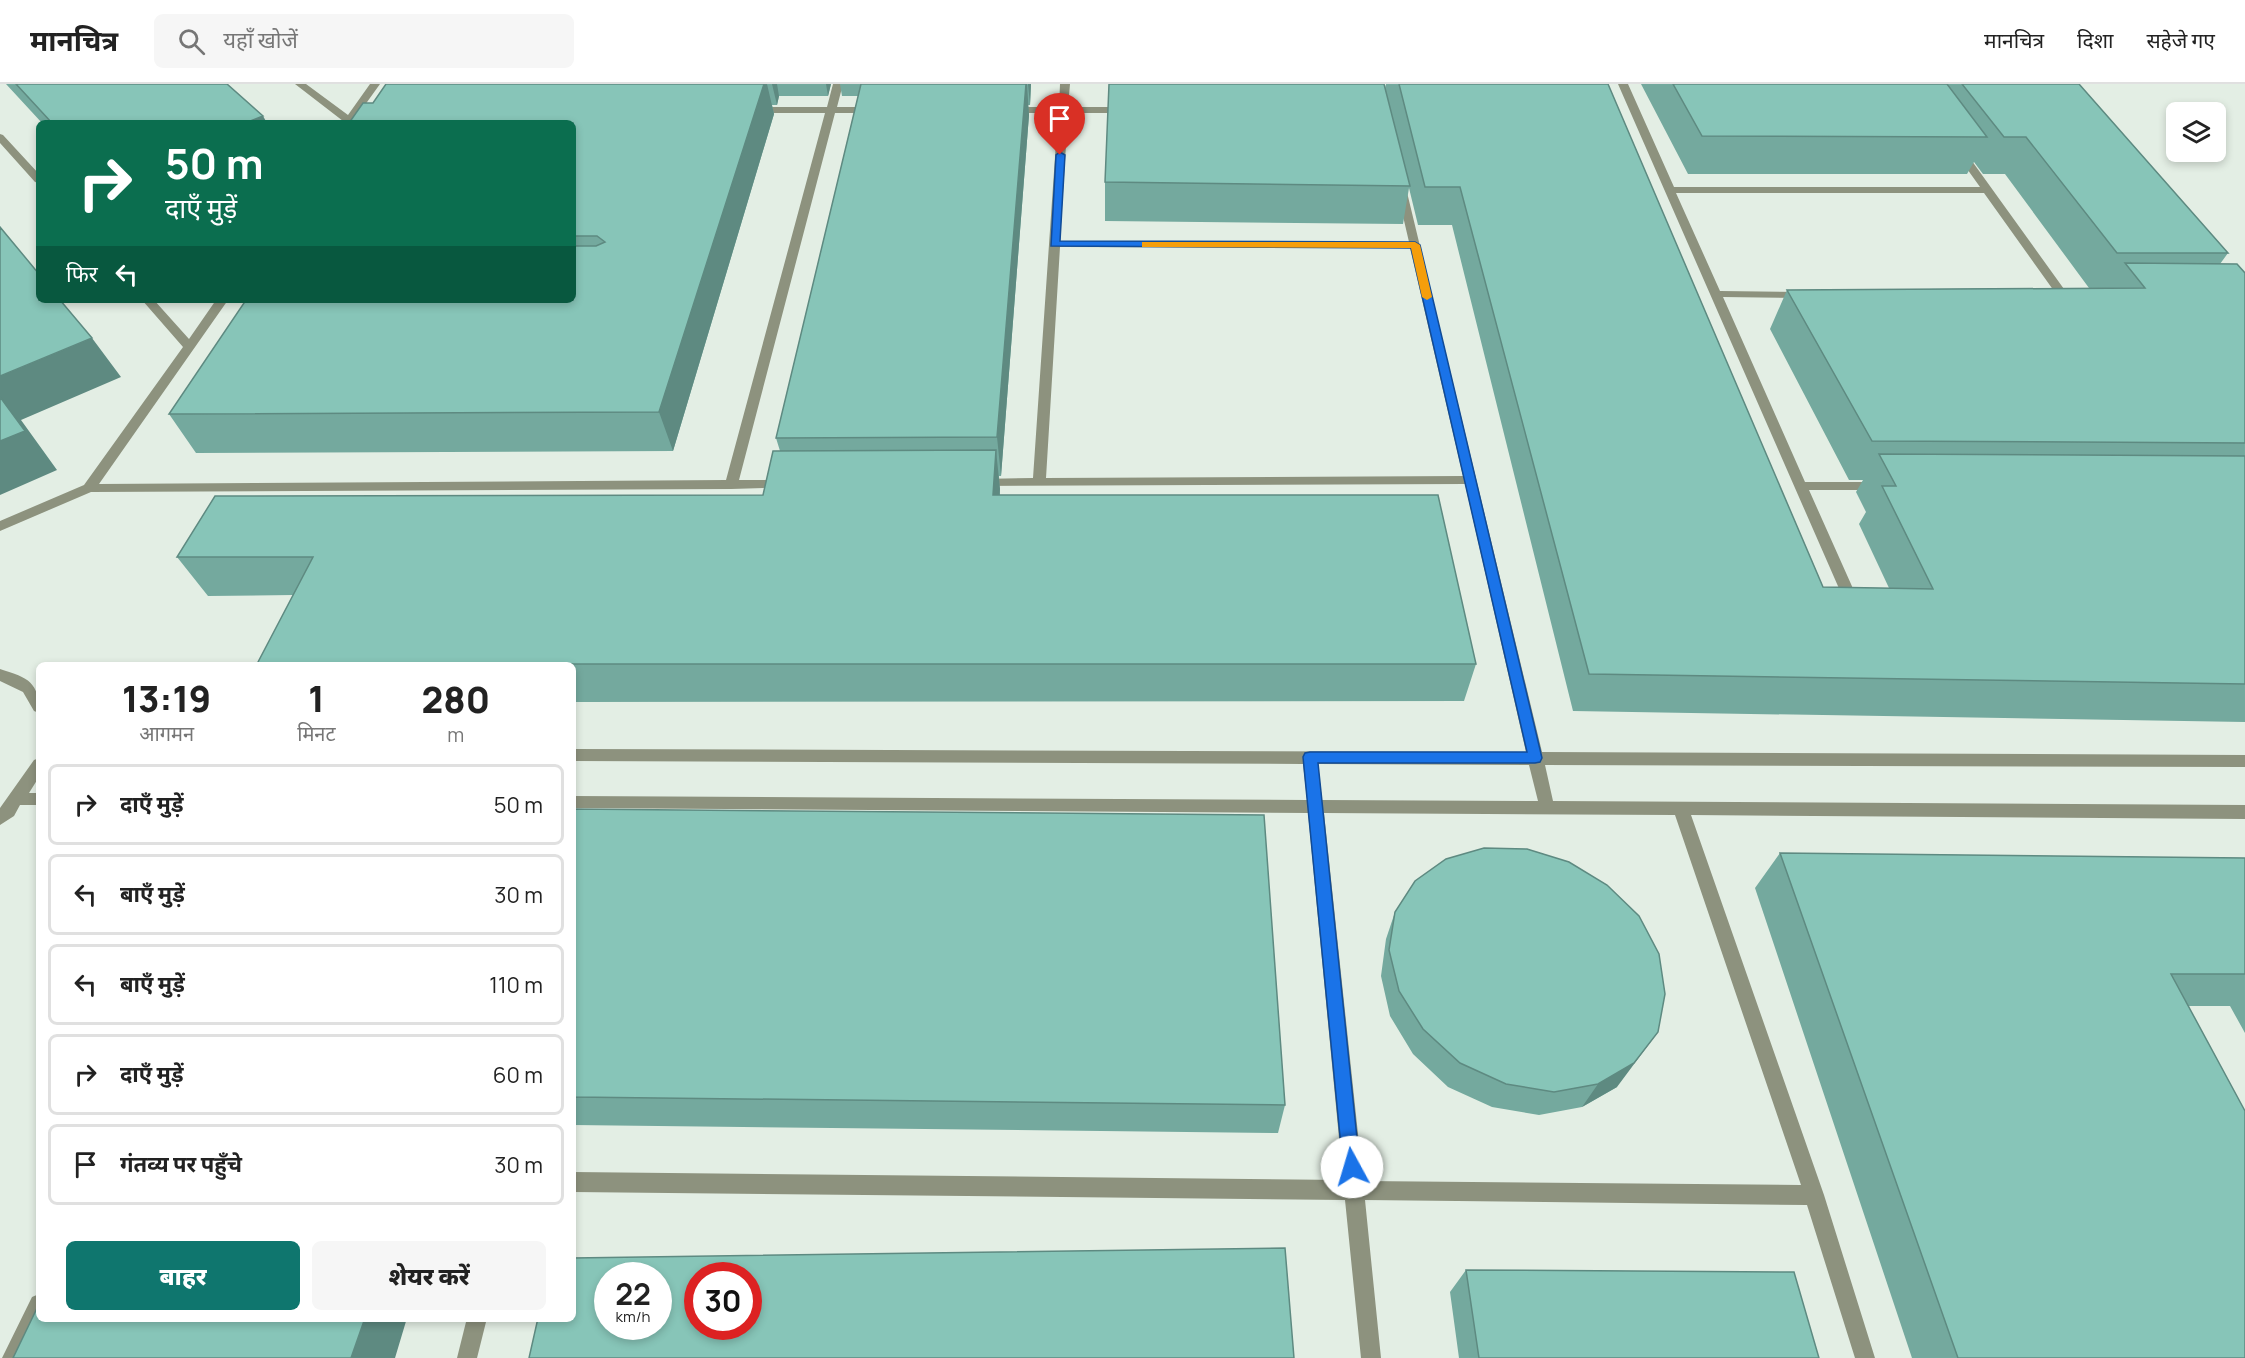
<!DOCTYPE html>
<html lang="hi">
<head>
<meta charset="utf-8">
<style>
	:root { --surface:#fff; --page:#f6f6f6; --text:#222; --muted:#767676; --line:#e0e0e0; --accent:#0f766e }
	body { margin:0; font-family:Manrope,"Noto Sans Devanagari",sans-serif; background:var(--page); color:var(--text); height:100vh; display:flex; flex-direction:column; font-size:22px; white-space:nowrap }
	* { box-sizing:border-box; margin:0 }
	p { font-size:20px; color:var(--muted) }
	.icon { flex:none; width:33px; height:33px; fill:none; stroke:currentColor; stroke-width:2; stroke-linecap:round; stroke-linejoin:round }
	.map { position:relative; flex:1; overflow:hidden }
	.side { position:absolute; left:36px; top:578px; width:540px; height:660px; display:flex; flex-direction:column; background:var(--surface); border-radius:9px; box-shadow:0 3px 9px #0003 }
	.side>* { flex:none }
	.banner { position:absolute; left:36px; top:36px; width:540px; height:183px; border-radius:9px; box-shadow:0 3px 9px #0003; background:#0b6e4f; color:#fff; overflow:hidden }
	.fabs { position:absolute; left:2166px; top:18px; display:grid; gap:12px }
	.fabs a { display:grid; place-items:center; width:60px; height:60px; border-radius:9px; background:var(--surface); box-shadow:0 3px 9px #0003; font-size:30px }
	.speed { position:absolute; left:594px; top:1178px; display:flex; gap:12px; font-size:30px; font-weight:700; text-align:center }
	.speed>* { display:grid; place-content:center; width:78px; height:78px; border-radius:50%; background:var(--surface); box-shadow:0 3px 9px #0003; line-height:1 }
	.speed small { font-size:15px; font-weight:400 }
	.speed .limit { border:9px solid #d22; background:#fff; color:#111 }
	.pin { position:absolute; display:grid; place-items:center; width:51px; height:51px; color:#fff; margin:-62px -26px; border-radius:50% 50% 50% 0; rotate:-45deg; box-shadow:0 0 6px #0007 }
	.pin .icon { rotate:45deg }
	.me { position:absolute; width:66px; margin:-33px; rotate:354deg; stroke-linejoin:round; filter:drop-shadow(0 0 4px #0008) }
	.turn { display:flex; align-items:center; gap:21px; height:126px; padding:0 30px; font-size:27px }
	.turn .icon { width:78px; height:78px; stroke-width:2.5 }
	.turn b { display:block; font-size:42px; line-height:51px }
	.then { display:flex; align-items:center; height:57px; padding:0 30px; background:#0003; gap:12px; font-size:22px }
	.eta { display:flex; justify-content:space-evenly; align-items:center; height:102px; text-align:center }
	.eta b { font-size:36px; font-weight:800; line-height:42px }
	.action { display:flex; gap:12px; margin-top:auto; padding:12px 30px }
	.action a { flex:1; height:69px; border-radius:9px; background:var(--accent); color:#fff; font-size:24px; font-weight:800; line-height:69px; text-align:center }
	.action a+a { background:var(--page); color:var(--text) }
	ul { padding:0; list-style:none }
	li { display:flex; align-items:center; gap:18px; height:81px; margin:0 12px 9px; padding:0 18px; border:3px solid var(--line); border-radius:9px }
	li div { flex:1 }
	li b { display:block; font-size:22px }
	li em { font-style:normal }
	header { display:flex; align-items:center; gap:36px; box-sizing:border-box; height:84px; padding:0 30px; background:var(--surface); border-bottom:2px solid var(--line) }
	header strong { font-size:28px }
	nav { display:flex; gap:33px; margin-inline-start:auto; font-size:21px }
	.search { width:420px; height:54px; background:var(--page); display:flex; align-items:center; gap:15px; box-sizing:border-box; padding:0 21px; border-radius:9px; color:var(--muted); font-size:22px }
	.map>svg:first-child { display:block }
</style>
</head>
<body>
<header>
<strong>मानचित्र</strong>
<div class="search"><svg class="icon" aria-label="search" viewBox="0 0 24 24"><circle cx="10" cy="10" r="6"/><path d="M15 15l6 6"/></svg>यहाँ खोजें</div>
<nav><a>मानचित्र</a><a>दिशा</a><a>सहेजे गए</a></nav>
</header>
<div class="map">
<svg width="2245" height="1274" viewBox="0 0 2245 1274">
	<rect width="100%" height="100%" fill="#e3eee4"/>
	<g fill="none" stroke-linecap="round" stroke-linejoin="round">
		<path fill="#8d927e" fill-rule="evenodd" d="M 295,0 L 306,0 L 348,31 L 370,0 L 380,0 L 352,39 L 342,39 L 343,37 Z
			M 833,0 L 843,0 L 837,23 L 873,23 L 878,26 L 873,29 L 835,29 L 739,396 L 785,396 L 790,397 L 791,400 L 790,403 L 731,405 L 91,408 L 0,447 L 0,437 L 84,401 L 183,263 L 142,216 L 154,216 L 189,255 L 216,216 L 228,216 L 99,400 L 726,396 L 825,29 L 753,29 L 748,26 L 753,23 L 827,23 Z
			M 1060,0 L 1070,0 L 1068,23 L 1128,23 L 1133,26 L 1128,29 L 1068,29 L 1060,157 L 1409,158 L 1396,102 L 1405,100 L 1542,668 L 2245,671 L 2245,683 L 1545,681 L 1553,717 L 2245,721 L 2245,735 L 1691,731 L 1824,1111 L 1875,1274 L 1855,1274 L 1807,1121 L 1365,1116 L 1381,1274 L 1361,1274 L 1345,1116 L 573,1108 L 573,1088 L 1343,1096 L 1308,729 L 573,724 L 573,712 L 1307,716 L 1303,680 L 573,677 L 573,665 L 1526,668 L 1465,400 L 975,402 L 974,399 L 980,395 L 1033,394 L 1058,29 L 1008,29 L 1003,26 L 1008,23 L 1059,23 ZM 1060,163 L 1410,164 L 1463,392 L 1046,394 ZM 1318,680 L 1529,681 L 1538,717 L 1322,716 ZM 1324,729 L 1675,731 L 1801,1101 L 1363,1097 Z
			M 1618,0 L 1628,0 L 1674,103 L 1980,103 L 1955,68 L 1964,66 L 2069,212 L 2067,214 L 2059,214 L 1984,109 L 1676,109 L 1720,207 L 1806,208 L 1812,211 L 1806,214 L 1723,213 L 1805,398 L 1879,398 L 1885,402 L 1879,406 L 1809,406 L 1855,509 L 1853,513 L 1843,513 L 1841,509 Z
			M 0,50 L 3,51 L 39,90 L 39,99 L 35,98 L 0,59 Z
			M 0,585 C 29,594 39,598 39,629 L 34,627 L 23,608 L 0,597 Z
			M 39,674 L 39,693 L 29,709 L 39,709 L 39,721 L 20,721 L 14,732 L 0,741 L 0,724 L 34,676 Z
			M 39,1210 L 39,1234 L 42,1234 L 23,1274 L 2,1274 L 32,1213 Z
			M 467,1234 L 487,1234 L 477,1274 L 457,1274 Z"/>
	</g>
	<path fill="#74a99e" d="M 6,0 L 227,0 L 267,39 L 42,39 Z
		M 386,0 L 831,0 L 828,12 L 779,12 L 777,21 L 772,21 L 774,30 L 673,367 L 196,369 L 169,330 L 573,216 L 573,39 L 373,19 Z
		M 840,0 L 1031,0 L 1030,21 L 1028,21 L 1029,31 L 1001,392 L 999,392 L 1000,411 L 1476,580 L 1464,617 L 573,618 L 573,580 L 293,511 L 208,512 L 177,473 L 763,411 L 780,367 L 776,354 L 858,12 L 842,12 Z
		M 1386,0 L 1608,0 L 1823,503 L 1889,504 L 1859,440 L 1866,428 L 1856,408 L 1863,396 L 1849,396 L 1770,245 L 1787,206 L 2089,204 L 2005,90 L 1983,90 L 1974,78 L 1967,90 L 1688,90 L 1641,0 L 2079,0 L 2228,169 L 2220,180 L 2245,189 L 2245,638 L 1573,627 L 1452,141 L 1418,141 L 1409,104 L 1403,140 L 1105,137 L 1105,98 L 1385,4 Z
		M 573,725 L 1285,1021 L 1278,1049 L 573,1041 Z
		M 1780,769 L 2245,774 L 2245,949 L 2230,922 L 2189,922 L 2245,1274 L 1912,1274 L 1755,804 Z
		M 1395,828 L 1617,1003 L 1582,1023 L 1539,1031 L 1492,1023 L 1448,1003 L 1413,970 L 1390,932 L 1381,892 L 1386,855 Z
		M 1466,1186 L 1819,1274 L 1459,1274 L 1450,1208 Z"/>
	<path fill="#5e8a81" d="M 764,0 L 767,0 L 774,30 L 673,367 L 659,328 Z
		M 772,0 L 777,0 L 779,12 L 777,21 Z
		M 826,0 L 831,0 L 828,12 Z
		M 1026,0 L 1027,0 L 1029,31 L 1001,392 L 997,353 Z
		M 1028,0 L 1031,0 L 1030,21 Z
		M 263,32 L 267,39 L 245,39 Z
		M 92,254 L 121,293 L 21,336 L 57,386 L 0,411 L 0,292 Z
		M 996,366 L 1000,405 L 997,450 L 993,411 Z
		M 1658,948 L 1617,1003 L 1582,1023 L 1598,1000 Z
		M 365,1234 L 407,1234 L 395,1274 L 351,1274 Z"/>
	<path fill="#87c5b8" stroke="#5e8a81" stroke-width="1.5" fill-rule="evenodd" d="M 16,0 L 227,0 L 263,32 L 245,39 L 52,39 Z
		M 386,0 L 764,0 L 659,328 L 169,330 L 246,216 L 573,216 L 573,162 L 596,162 L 605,158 L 597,152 L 573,152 L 573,39 L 349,39 L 363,19 L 373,19 Z
		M 861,0 L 1026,0 L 997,353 L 776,354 Z
		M 1109,0 L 1384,0 L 1410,102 L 1105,98 Z
		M 1399,0 L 1608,0 L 1823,503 L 1933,505 L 1882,402 L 1896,402 L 1879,370 L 2245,372 L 2245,600 L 1589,590 L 1460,103 L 1425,103 Z
		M 1673,0 L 1947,0 L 1987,53 L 1702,52 Z
		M 1962,0 L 2079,0 L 2228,169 L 2117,169 L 2026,53 L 2004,53 Z
		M 0,143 L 39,190 L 39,216 L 60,216 L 92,254 L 0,292 Z
		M 2125,179 L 2237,180 L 2245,189 L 2245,359 L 1872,357 L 1787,206 L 2145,204 Z
		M 0,313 L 25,347 L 0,357 Z
		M 996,366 L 993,411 L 1438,411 L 1476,580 L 257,580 L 313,473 L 177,473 L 215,412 L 763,411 L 773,367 Z
		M 573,725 L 1264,731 L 1285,1021 L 573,1013 Z
		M 1484,764 L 1527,765 L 1569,778 L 1607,801 L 1639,832 L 1659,870 L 1665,910 L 1658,948 L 1634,979 L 1598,1000 L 1554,1008 L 1506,1000 L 1460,979 L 1423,945 L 1399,907 L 1389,866 L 1395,828 L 1415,797 L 1446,775 Z
		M 1780,769 L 2245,774 L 2245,890 L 2171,890 L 2245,1027 L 2245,1274 L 1958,1274 Z
		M 1285,1164 L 1294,1274 L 529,1274 L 538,1234 L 573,1234 L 573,1174 ZM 608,1191 L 658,1191 L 658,1242 L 608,1242 ZM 698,1191 L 748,1191 L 748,1242 L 698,1242 Z
		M 1466,1186 L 1794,1188 L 1819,1274 L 1479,1274 Z
		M 39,1220 L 39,1234 L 365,1234 L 351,1274 L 13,1274 Z"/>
	<path fill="#1a73e8" stroke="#114b97" stroke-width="1.5" d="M 1060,68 L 1065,71 L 1060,157 L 1415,158 L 1420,161 L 1542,674 L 1540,678 L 1535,679 L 1318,679 L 1360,1083 L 1358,1089 L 1352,1091 L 1345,1089 L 1343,1083 L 1303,673 L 1305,669 L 1310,668 L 1527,668 L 1411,164 L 1051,162 L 1056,71 Z"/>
	<path fill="#f59e0b" d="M 1142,158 L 1415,158 L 1420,161 L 1432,213 L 1427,216 L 1422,213 L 1411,164 L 1146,163 L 1142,163 Z"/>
</svg>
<div class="fabs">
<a><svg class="icon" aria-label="layers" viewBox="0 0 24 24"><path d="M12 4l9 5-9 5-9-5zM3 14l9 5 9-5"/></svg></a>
</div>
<div class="speed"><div>22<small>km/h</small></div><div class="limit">30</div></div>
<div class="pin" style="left:1060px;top:71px;background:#d93025"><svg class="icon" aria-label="arrive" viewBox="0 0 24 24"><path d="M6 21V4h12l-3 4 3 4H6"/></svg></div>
<svg class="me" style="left:1352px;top:1083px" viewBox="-20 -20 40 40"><circle r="19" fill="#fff"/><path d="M0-13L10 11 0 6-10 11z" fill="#1a73e8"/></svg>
<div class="banner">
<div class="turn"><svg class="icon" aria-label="right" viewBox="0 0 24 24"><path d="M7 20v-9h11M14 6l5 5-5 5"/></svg><div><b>50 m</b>दाएँ मुड़ें</div></div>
<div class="then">फिर<svg class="icon" aria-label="left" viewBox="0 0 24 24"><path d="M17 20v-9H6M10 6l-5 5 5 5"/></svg></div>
</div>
<section class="side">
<div class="eta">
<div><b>13:19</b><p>आगमन</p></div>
<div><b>1</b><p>मिनट</p></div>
<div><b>280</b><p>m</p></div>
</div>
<ul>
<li><svg class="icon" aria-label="right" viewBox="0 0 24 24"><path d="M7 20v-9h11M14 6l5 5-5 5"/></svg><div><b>दाएँ मुड़ें</b></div><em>50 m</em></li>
<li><svg class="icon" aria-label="left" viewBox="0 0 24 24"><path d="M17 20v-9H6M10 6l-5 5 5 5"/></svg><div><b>बाएँ मुड़ें</b></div><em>30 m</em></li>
<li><svg class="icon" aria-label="left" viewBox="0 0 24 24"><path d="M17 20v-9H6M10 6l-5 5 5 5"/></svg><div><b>बाएँ मुड़ें</b></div><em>110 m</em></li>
<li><svg class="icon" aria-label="right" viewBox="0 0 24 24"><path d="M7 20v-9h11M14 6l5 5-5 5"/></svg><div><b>दाएँ मुड़ें</b></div><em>60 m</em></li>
<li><svg class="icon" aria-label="arrive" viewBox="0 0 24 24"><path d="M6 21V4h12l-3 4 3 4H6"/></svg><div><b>गंतव्य पर पहुँचे</b></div><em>30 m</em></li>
</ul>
<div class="action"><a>बाहर</a><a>शेयर करें</a></div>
</section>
</div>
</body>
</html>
